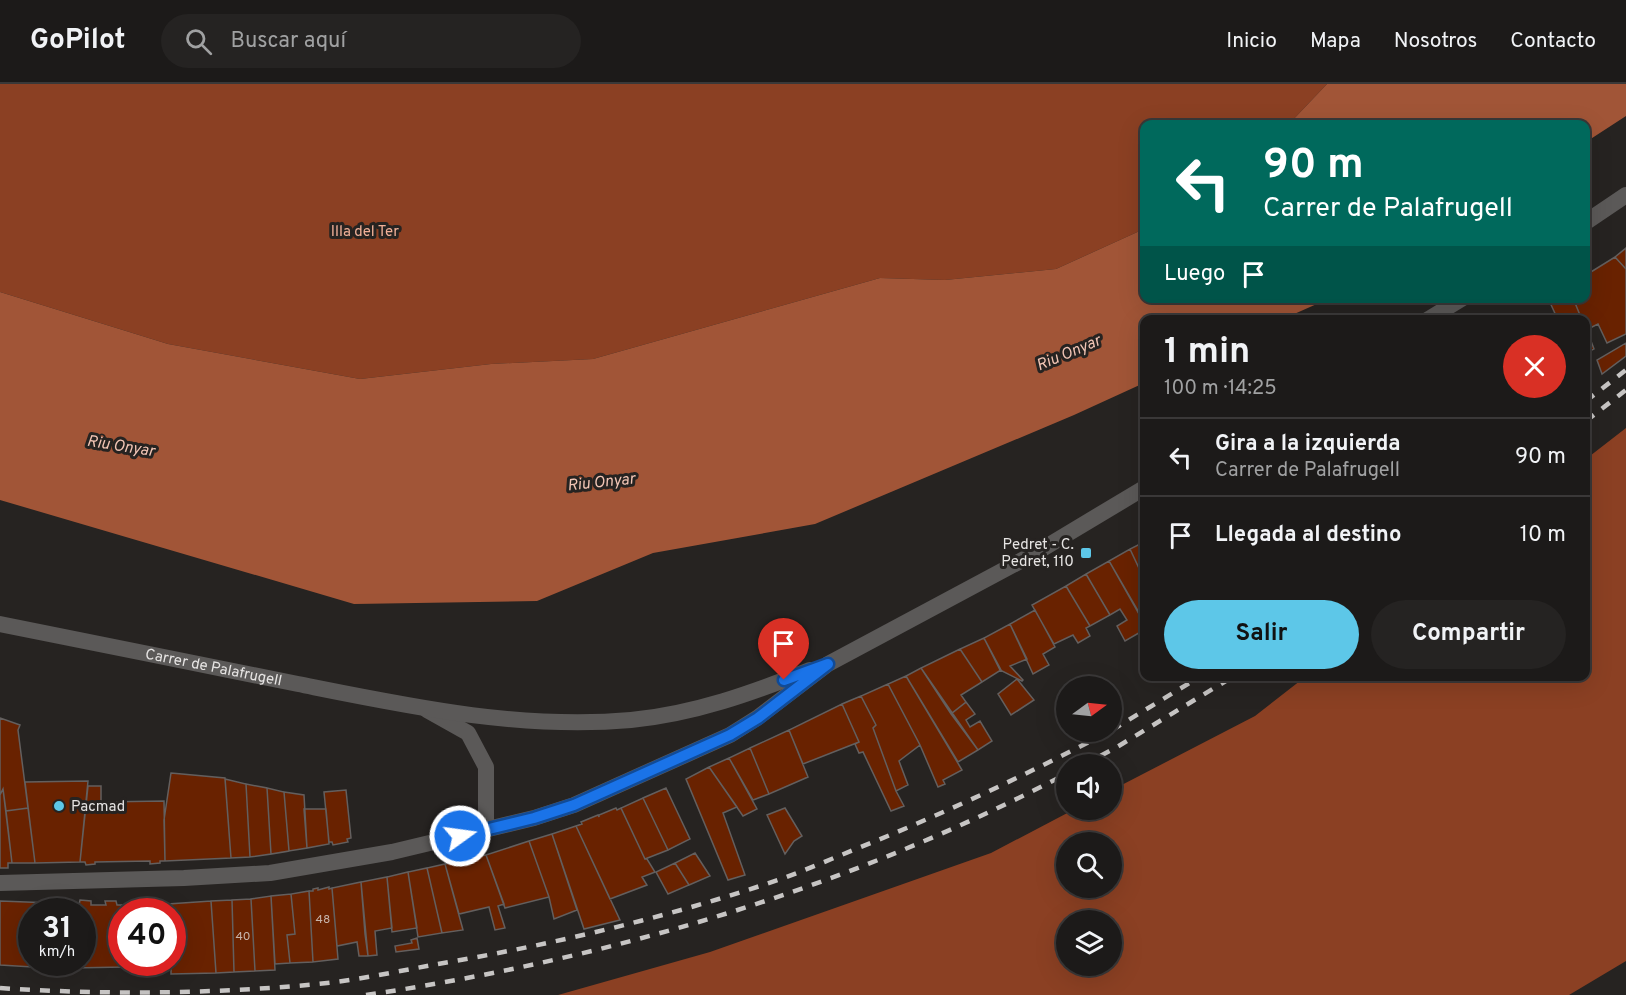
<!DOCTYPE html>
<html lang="es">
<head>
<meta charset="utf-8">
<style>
	:root { --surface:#1c1a19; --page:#252322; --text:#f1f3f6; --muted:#a0a1a2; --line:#3a3838; --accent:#5dc7e8 }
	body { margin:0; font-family:Overpass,sans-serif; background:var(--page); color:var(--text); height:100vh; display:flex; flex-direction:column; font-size:22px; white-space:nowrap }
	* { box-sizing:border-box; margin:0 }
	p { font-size:20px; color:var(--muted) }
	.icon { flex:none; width:33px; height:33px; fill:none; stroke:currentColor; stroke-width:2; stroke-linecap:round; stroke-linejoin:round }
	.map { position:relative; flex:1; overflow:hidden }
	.details { position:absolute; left:1140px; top:231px; width:450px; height:366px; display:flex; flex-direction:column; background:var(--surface); border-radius:12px; box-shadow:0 6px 24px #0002,0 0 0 2px var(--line) }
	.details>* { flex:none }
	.top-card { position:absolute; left:1140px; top:36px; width:450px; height:183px; border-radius:12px; box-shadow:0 6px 24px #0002,0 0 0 2px var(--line); background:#00695c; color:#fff; overflow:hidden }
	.needle { width:39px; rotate:75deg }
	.buttons { position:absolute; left:1056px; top:592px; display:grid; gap:12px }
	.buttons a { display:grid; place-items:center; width:66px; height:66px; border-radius:50%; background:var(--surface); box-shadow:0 6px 24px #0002,0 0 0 2px var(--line); font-size:30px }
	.speed { position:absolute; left:18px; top:814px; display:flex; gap:12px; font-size:30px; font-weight:700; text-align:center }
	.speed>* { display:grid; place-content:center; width:78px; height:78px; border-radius:50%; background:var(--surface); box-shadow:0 6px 24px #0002,0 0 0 2px var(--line); line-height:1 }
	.speed small { font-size:15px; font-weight:400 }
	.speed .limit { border:9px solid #d22; background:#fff; color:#111 }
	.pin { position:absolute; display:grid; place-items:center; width:51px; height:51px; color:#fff; margin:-62px -26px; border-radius:50% 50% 50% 0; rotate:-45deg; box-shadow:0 0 6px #0007 }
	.pin .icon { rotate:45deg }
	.me { position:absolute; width:66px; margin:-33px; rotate:76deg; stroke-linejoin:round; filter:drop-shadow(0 0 4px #0008) }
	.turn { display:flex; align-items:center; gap:21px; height:126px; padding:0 24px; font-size:27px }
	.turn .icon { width:78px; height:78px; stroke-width:2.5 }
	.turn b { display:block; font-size:42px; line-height:51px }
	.then { display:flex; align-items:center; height:57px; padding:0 24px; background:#0003; gap:12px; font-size:22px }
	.round { display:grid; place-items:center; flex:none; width:63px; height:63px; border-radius:32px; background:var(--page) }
	.summary { display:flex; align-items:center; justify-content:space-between; height:102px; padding:0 24px }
	h1 { font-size:36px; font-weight:700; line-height:45px }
	.cta { display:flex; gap:12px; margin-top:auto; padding:12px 24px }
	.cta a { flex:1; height:69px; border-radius:36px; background:var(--accent); color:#111; font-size:24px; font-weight:700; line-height:69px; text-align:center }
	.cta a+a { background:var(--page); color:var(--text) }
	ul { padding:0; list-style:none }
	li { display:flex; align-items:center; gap:18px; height:78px; padding:0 24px; border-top:2px solid var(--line) }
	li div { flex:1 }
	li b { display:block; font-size:22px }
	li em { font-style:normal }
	header { display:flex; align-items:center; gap:36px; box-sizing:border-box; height:84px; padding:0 30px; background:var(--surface); border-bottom:2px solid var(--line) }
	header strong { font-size:28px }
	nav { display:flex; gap:33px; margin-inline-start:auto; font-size:21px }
	.search { width:420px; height:54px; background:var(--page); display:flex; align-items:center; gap:15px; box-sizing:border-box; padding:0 21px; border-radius:33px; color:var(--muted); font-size:22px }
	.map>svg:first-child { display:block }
</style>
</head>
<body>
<header>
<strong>GoPilot</strong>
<div class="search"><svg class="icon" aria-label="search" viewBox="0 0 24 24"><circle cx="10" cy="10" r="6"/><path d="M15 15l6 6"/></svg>Buscar aquí</div>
<nav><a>Inicio</a><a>Mapa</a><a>Nosotros</a><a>Contacto</a></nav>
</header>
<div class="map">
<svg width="1626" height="911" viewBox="0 0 1626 911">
	<rect width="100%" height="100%" fill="#262321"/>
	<path fill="#8b4023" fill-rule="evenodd" d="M 0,0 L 1327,0 L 1289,40 L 1144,40 L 1144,145 L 1056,185 L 945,196 L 880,194 L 593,275 L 491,280 L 360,295 L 168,260 L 0,208 Z
		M 1626,344 L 1626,877 L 1569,911 L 558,911 L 710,868 L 991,769 L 1073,726 L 1112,726 L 1112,706 L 1255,632 L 1305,593 L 1586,592 L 1586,375 ZM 1066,759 L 1112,759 L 1112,804 L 1066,804 ZM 1066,837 L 1112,837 L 1112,882 L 1066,882 Z"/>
	<path fill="#a15537" d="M 1327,0 L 1626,0 L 1626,32 L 1586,58 L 1586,40 L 1289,40 Z
		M 1144,145 L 1144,214 L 1328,215 L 1283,235 L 1144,236 L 1144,299 L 1074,331 L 815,440 L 653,469 L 537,517 L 354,520 L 0,416 L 0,208 L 168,260 L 360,295 L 491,280 L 593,275 L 880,194 L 945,196 L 1056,185 Z"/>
	<path fill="#692200" stroke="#635f5e" stroke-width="1.5" d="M 1626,164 L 1626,185 L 1615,173 Z
		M 1615,173 L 1626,185 L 1626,250 L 1607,259 L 1598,240 L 1586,246 L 1586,236 L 1582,236 L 1573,214 L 1586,214 L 1586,191 Z
		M 1548,214 L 1573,214 L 1582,236 L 1558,236 Z
		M 1586,244 L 1594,265 L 1586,269 Z
		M 1626,259 L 1626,272 L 1602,290 L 1597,276 Z
		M 1144,458 L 1144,495 L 1130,465 Z
		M 1130,465 L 1144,495 L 1144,524 L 1138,527 L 1109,477 Z
		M 1109,477 L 1144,539 L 1144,546 L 1125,557 L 1117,542 L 1127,536 L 1120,525 L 1110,531 L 1086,490 Z
		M 1086,490 L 1110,531 L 1090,542 L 1066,502 Z
		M 1066,502 L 1090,542 L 1086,544 L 1090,552 L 1078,559 L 1073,551 L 1054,560 L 1032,521 Z
		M 1035,526 L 1055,563 L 1043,570 L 1049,581 L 1033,590 L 1010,540 Z
		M 1010,540 L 1027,575 L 1010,582 L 1023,596 L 1022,597 L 1000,586 L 984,554 Z
		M 984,554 L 1001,586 L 982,598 L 960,565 Z
		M 960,565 L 982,598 L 961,611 L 966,618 L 951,630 L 921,584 Z
		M 921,584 L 978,666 L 958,678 L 906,592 Z
		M 906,592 L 962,686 L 943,696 L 945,700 L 938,703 L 920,661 L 888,600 Z
		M 1017,595 L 1034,616 L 1011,631 L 998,610 Z
		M 888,600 L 920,661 L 899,677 L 908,701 L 896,707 L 873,644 L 876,641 L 861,612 Z
		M 861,612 L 876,641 L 873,644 L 896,707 L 904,722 L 891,727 L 863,668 L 859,669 L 855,660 L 859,658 L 842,620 Z
		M 966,618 L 975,630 L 966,636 L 970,643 L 980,637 L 992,657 L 978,666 L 951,630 Z
		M 842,620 L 859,658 L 803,680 L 789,646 Z
		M 0,634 L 20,641 L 18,646 L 28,724 L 6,727 L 3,705 L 0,711 Z
		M 789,646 L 808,693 L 769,710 L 750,664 Z
		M 750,664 L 769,710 L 753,716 L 729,674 Z
		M 729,674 L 757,725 L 743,732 L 709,683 Z
		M 709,683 L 737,723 L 723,729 L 745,791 L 728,796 L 686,695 Z
		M 171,689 L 225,694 L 231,774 L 165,777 L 164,736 Z
		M 225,695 L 246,700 L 250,773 L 231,774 Z
		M 88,697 L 80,778 L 35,779 L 25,698 Z
		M 246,700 L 267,704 L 271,770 L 250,773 Z
		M 88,702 L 101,702 L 101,718 L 164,717 L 165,777 L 160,777 L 160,779 L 150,780 L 150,777 L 95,778 L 95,780 L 86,781 L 85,778 L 80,778 Z
		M 267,704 L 284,708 L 289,767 L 271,770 Z
		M 666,704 L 690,755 L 668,766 L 643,714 Z
		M 3,705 L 12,779 L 8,779 L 8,784 L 0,784 L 0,711 Z
		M 346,706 L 351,754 L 347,755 L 348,758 L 333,761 L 332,758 L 329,758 L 324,708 Z
		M 284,708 L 304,711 L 307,764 L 289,767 Z
		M 643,714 L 668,766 L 645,775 L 621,724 Z
		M 28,724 L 35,779 L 12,779 L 6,727 Z
		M 616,724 L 617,726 L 621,724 L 645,775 L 647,775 L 655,788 L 642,793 L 647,801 L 610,815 L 576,742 L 582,740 L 581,738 L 598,731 L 599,733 L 599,731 Z
		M 785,724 L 802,752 L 794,757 L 785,770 L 767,731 Z
		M 304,725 L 326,725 L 329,760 L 307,764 Z
		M 576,742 L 620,836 L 584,845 L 552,750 Z
		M 552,750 L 577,826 L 554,835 L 549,813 L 529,757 Z
		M 529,757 L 549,813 L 505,824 L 486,771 Z
		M 695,769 L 710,792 L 689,801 L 675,779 Z
		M 486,771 L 504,820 L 498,822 L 505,844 L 495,846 L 489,823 L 459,830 L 445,780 Z
		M 675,779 L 689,801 L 668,810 L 656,788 Z
		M 445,780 L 463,846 L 442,849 L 427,784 Z
		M 427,784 L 442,849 L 418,853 L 408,788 Z
		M 408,788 L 417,844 L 392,848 L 387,793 Z
		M 387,793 L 392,844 L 375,847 L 377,871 L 368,872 L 361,798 Z
		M 361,798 L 365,850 L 368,872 L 359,872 L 357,858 L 337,862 L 332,804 Z
		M 329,803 L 329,805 L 332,804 L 338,875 L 313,878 L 309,807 L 313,807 L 313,805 L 318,804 L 318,806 Z
		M 309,807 L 313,878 L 290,879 L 287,851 L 295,850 L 291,810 Z
		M 291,810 L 295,850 L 287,851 L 290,879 L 275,880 L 271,812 Z
		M 271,812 L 275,886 L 255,887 L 251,815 Z
		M 251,815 L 255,887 L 234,888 L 232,816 Z
		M 80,816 L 91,817 L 91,821 L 106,821 L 105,817 L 116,817 L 117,821 L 121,821 L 122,879 L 124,879 L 124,883 L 71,884 L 72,879 L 82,879 L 82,828 L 75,828 L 75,820 L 79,821 Z
		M 232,816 L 234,888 L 216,889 L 211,817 Z
		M 0,817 L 52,819 L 52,828 L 32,828 L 32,879 L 49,879 L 49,884 L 0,881 Z
		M 211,817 L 216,889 L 171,890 L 172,828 L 168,828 L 168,820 Z
		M 52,819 L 75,820 L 75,828 L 52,828 Z
		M 168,820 L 168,828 L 122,828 L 122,837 L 121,821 Z
		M 417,854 L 419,865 L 396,868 L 395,862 L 412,859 L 411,856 Z
		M 49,879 L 72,879 L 71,884 L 49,884 Z
		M 124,879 L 155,879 L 124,883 Z"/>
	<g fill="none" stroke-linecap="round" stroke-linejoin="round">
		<path stroke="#5b5958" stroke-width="16" d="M 427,626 L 468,649 L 486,683 L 486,746"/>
		<g stroke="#5b5958" stroke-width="16">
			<path d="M 1586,138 L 1626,111"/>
			<path d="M 1427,236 L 1463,214"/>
			<path id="s1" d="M 0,540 C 99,560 199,580 298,600 C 408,622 519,646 631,636 C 694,630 752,609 810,586"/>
			<path d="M 0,799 L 184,794 L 270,789 L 392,768 L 534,734 L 574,721 L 730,651 L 757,634 L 828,580 L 1039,467 L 1144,404"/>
		</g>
		<path stroke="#c7c5c4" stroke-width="4.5" stroke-dasharray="10 10" stroke-linecap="butt" d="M 1586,317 L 1626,286
			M 1586,337 L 1626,306
			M 1112,646 L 1201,592
			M 1083,681 L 1117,663 L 1234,592
			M 0,904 C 106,911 212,910 318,900 C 358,896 399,887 438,880 C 555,860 669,833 781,795 C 806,786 831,775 856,765 C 943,730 1026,691 1108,648
			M 366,911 C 610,875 848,804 1066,690"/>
	</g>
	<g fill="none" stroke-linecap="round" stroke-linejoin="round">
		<g stroke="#114b97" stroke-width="15">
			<path id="route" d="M 460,752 L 534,734 L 574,721 L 730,651 L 758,634 L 828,580 L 784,596"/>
		</g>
		<use href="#route" stroke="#1a73e8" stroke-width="10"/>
	</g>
	<g fill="#5dc7e8" stroke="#262321" stroke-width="2">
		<rect x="1080" y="463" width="12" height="12" rx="3"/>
		<circle cx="59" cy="722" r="6"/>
	</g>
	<g text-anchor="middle" stroke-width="6" stroke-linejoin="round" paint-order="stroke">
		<g font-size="12" fill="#c7b4aa">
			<text x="323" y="839">48</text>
			<text x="243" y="856">40</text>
		</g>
		<g font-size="15" fill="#f1b098" stroke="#262321">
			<text x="365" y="152">Illa del Ter</text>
		</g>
		<g font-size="15" fill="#e6e4e3" stroke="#262321" text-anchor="end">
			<text x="1074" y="465">Pedret - C.<tspan x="1074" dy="17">Pedret, 110</tspan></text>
			<text x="71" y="727" text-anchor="start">Pacmad</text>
		</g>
		<g font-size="15" fill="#e6e4e3" stroke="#262321">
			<text dy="5" stroke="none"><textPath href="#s1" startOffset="218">Carrer de Palafrugell</textPath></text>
		</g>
		<g font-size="16" font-style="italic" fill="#f2c5b5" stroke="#262321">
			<text transform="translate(1068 268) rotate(-23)" y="6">Riu Onyar</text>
			<text transform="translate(121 361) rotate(9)" y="6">Riu Onyar</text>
			<text transform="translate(601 397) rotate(-6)" y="6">Riu Onyar</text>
		</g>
	</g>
</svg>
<div class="buttons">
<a><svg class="needle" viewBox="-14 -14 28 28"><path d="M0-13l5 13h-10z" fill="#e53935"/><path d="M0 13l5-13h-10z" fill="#a0a1a2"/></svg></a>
<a><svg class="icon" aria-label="sound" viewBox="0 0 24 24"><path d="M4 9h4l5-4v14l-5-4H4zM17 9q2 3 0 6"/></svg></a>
<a><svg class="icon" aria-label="search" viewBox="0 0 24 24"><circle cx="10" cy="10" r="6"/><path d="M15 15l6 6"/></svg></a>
<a><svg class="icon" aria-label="layers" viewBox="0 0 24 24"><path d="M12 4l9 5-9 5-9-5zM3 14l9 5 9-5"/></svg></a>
</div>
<div class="speed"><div>31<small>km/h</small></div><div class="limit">40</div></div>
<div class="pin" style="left:784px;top:596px;background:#d93025"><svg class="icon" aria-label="arrive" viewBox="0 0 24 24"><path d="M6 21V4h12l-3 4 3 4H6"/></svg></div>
<svg class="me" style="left:460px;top:752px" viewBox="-20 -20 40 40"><circle r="17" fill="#1a73e8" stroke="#fff" stroke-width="3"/><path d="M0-11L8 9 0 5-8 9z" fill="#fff"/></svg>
<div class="top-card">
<div class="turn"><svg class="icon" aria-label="left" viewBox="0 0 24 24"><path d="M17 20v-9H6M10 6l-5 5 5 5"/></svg><div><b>90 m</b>Carrer de Palafrugell</div></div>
<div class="then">Luego<svg class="icon" aria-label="arrive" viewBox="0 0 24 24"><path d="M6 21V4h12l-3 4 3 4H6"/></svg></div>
</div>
<section class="details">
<div class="summary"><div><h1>1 min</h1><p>100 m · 14:25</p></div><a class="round" style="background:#d93025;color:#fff"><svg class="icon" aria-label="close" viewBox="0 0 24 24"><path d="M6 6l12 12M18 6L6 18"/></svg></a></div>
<ul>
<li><svg class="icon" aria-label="left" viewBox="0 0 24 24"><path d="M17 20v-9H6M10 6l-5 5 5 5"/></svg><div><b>Gira a la izquierda</b><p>Carrer de Palafrugell</p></div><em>90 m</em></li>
<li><svg class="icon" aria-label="arrive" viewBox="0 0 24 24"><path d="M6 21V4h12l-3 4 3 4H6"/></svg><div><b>Llegada al destino</b></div><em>10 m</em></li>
</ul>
<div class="cta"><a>Salir</a><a>Compartir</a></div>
</section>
</div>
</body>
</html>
